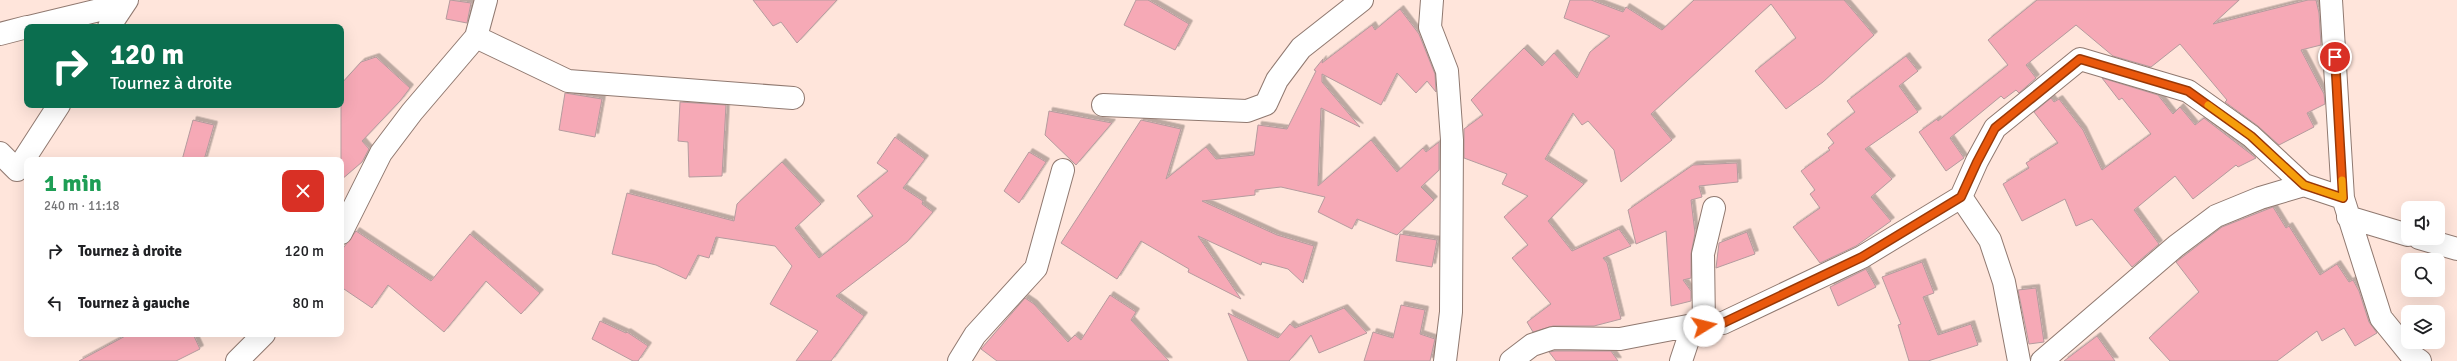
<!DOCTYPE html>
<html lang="fr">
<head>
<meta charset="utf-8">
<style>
	:root { --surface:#fff; --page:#f2f2f2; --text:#202124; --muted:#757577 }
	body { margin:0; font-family:Signika,sans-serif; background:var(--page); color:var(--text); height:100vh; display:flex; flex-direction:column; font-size:15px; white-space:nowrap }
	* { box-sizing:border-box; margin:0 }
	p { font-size:13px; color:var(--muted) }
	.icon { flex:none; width:22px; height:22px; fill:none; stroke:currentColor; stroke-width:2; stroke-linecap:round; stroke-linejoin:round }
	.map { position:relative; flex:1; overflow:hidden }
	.details { position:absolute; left:24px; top:157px; width:320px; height:180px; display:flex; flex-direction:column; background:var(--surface); border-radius:8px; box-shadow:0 4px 16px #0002 }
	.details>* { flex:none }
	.guide { position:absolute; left:24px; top:24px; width:320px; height:84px; border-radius:8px; box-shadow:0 4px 16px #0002; background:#0b6e4f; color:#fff; overflow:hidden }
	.buttons { position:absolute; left:2401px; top:201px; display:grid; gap:8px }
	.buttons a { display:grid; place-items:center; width:44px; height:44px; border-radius:8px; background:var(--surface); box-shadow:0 4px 16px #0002; font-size:20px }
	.pin { position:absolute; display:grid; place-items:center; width:34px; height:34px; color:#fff; margin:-17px; border:2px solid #fff; border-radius:50%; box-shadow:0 1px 4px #0007 }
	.me { position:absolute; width:44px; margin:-22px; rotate:81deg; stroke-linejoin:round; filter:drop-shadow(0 0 3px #0008) }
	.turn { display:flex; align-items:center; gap:14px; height:84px; padding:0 20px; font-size:18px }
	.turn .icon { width:52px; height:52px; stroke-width:2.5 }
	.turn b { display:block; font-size:28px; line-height:34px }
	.round { display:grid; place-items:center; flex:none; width:42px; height:42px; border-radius:8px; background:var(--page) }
	.summary { display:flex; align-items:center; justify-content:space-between; height:68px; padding:0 20px }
	h1 { font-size:24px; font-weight:700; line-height:30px; color:#1e9e55 }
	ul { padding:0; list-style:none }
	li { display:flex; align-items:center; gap:12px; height:52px; padding:0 20px }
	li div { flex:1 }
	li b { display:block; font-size:15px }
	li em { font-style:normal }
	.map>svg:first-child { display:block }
</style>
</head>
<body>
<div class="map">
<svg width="2457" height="361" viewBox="0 0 2457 361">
	<defs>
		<filter id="shadow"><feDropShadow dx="3.5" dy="-3.5" stdDeviation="0" flood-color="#0004"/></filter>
	</defs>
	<rect width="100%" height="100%" fill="#ffe5db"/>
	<path fill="#f6a9b6" stroke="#b59b9e" filter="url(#shadow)" d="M 450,0 L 471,3 L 467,23 L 446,19 Z
		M 753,0 L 837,0 L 797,43 L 781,22 L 773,26 Z
		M 1136,0 L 1148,0 L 1189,24 L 1175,50 L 1124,25 Z
		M 1570,0 L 1591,0 L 1623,12 L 1626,7 L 1662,30 L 1694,0 L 1844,0 L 1874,35 L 1823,82 L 1786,109 L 1755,71 L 1796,38 L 1771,4 L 1651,114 L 1672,140 L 1621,182 L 1614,150 L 1588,121 L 1582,125 L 1573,113 L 1545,159 L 1584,184 L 1548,221 L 1572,251 L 1619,229 L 1631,246 L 1603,258 L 1607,263 L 1621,319 L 1594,326 L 1553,326 L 1533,332 L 1527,322 L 1551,304 L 1512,258 L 1528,245 L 1504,217 L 1528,196 L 1502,184 L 1507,174 L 1464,158 L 1464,129 L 1483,115 L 1471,100 L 1524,48 L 1542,66 L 1554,53 L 1577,78 L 1590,52 L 1610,36 L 1564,18 Z
		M 2037,0 L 2239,0 L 2213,24 L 2308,0 L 2316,0 L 2319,13 L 2321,45 L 2301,50 L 2324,94 L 2325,104 L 2307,113 L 2314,127 L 2279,145 L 2258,126 L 2225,102 L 2227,100 L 2180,44 L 2151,67 L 2113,56 L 2076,25 L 2026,65 L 2036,78 L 2019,93 L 2016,90 L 2004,99 L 2001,96 L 1950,138 L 1964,158 L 1946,171 L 1919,132 L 1937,119 L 1938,121 L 2008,65 L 1988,40 Z
		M 1400,9 L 1419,34 L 1435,74 L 1436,92 L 1427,81 L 1416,93 L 1397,73 L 1381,105 L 1322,74 L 1322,82 L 1360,127 L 1321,108 L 1318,186 L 1371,140 L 1397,172 L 1423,148 L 1426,152 L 1439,142 L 1439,170 L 1421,187 L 1434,200 L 1397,235 L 1357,219 L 1352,229 L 1318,212 L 1325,197 L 1281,187 L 1255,190 L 1255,195 L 1202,201 L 1277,235 L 1314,246 L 1303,283 L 1288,269 L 1262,262 L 1261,265 L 1198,236 L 1241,299 L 1188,272 L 1189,269 L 1141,241 L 1117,279 L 1061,243 L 1141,120 L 1181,129 L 1166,179 L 1206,147 L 1216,159 L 1254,155 L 1258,125 L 1287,129 L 1316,71 L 1314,70 L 1323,59 L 1322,63 L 1372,25 L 1375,30 Z
		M 1906,56 L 1918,71 L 1899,86 L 1918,112 L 1865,149 L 1892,179 L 1871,197 L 1891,221 L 1856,246 L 1820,263 L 1793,227 L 1820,208 L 1810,194 L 1815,190 L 1801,171 L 1830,150 L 1828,148 L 1834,143 L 1827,134 L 1855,112 L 1847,101 Z
		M 376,57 L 410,88 L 400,101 L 362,141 L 369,149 L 362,162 L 341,180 L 341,84 L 361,62 Z
		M 2102,78 L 2158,95 L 2173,114 L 2180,107 L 2195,125 L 2204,118 L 2256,158 L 2238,167 L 2236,165 L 2193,199 L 2175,176 L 2134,210 L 2159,244 L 2132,267 L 2092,219 L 2076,226 L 2065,199 L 2022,221 L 2003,184 L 2029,168 L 2026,163 L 2058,143 L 2034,112 L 2051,98 L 2054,102 L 2059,99 L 2083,130 L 2102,170 L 2151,134 L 2122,98 L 2119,100 Z
		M 565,93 L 602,99 L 595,137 L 559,130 Z
		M 680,102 L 726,105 L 722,176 L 689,177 L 688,142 L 678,141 Z
		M 1049,111 L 1112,123 L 1076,165 L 1045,135 Z
		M 193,120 L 214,125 L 204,160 L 182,160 Z
		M 895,137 L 925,159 L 903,188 L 923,201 L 922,204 L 933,212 L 907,242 L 836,296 L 864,316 L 831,361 L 796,361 L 818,331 L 770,304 L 792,266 L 775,246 L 716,237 L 709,258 L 698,255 L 686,279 L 656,265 L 612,254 L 627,193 L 734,221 L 737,204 L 782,162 L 821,204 L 795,228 L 819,258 L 873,216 L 857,196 L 888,171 L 877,163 Z
		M 1029,152 L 1046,162 L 1019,203 L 1004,191 Z
		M 1737,163 L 1738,182 L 1699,186 L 1702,197 L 1691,200 L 1695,233 L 1691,254 L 1691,278 L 1683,280 L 1691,291 L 1691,301 L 1671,306 L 1666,231 L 1636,244 L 1628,210 L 1693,165 Z
		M 2273,207 L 2286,228 L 2289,226 L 2320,275 L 2337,264 L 2349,282 L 2353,280 L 2359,291 L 2369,322 L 2377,333 L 2355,346 L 2344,328 L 2322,341 L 2317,331 L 2277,361 L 2170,361 L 2149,338 L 2199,292 L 2176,262 L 2222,227 Z
		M 356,231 L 431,281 L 470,234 L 540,293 L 521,314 L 486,281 L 444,332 L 388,285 L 372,308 L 341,287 L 341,251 Z
		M 1747,232 L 1755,254 L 1716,268 L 1719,243 Z
		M 1400,234 L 1437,240 L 1432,267 L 1396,261 Z
		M 1922,262 L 1934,293 L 1923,297 L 1938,335 L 1971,324 L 1978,345 L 1928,361 L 1909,361 L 1898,325 L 1901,324 L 1882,277 Z
		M 1866,269 L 1876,287 L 1838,306 L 1830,287 Z
		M 2036,288 L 2044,342 L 2029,344 L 2018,290 Z
		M 1110,295 L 1136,312 L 1131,320 L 1169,361 L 997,361 L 981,349 L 1025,298 L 1034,304 L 1068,342 L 1075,335 L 1081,340 Z
		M 1401,305 L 1425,310 L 1420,334 L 1435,339 L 1430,361 L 1364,361 L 1373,332 L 1393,338 Z
		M 1344,308 L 1367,333 L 1319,353 L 1311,335 L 1289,361 L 1248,361 L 1228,313 L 1278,338 L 1290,324 L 1295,328 Z
		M 600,321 L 626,333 L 627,332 L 648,346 L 638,361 L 633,361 L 592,339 Z
		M 129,334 L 193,334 L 200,349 L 176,361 L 79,361 Z
		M 2097,336 L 2115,361 L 2064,361 Z
		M 1555,351 L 1611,351 L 1618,361 L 1556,361 L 1549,352 Z"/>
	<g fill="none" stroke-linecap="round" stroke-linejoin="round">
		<g stroke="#907970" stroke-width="24">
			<path id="minor" d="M 1432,0 L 1430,27 L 1447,71 L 1452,140 L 1451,312 L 1445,361
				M 2331,0 L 2343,198 L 2381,318 L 2411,355 L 2420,361
				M 29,27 L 124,4
				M 109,27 L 127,0
				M 0,34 L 27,27
				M 476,37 L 568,81 L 793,98
				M 1103,105 L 1247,111 L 1266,104 L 1277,80 L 1301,48 L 1362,0
				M 0,153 L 17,170 L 59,105
				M 1961,197 L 1977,161 L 1995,128 L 2080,59 L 2188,91 L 2251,136 L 2304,185
				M 2348,217 L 2408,235
				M 341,233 L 381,153 L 412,112 L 476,37 L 486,0
				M 2419,238 L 2457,249
				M 1704,326 L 1703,254 L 1714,208
				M 237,361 L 264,334
				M 959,361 L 975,335 L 1036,268 L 1063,170
				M 1511,361 L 1532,345 L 1553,338 L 1620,339 L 1693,325 L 1723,323 L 1862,257 L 1961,197 L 1990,240 L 2004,282 L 2019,361
				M 1681,361 L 1693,325
				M 2042,361 L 2176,246 L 2216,216 L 2260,198 L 2304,185 L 2343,198"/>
		</g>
		<use href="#minor" stroke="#fff" stroke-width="22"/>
	</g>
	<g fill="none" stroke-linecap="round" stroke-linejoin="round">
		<g stroke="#983908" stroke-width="10">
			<path id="route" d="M 1704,326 L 1723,323 L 1862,257 L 1961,197 L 1977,162 L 1995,128 L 2080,59 L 2188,91 L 2251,136 L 2304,185 L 2343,198 L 2335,57"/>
		</g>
		<use href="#route" stroke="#ea580c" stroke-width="7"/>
		<path stroke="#f59e0b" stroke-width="7" d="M 2208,105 L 2251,136 L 2304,185 L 2343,198 L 2342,180"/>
	</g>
</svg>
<div class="buttons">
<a><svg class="icon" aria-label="sound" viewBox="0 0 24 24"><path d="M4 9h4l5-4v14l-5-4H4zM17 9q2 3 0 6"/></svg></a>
<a><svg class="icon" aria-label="search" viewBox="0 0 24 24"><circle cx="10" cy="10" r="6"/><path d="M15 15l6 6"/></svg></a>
<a><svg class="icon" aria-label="layers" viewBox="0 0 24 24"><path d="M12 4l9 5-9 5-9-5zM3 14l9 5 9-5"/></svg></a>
</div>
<div class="pin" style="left:2335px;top:57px;background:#d93025"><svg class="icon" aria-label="arrive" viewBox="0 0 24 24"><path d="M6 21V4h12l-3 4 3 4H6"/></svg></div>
<svg class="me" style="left:1704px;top:326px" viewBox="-20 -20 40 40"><circle r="19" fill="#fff"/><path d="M0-13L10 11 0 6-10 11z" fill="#ea580c"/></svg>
<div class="guide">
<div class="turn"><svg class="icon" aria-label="right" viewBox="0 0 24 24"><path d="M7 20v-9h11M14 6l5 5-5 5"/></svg><div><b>120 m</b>Tournez à droite</div></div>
</div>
<section class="details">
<div class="summary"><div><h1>1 min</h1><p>240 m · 11:18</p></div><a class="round" style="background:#d93025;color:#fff"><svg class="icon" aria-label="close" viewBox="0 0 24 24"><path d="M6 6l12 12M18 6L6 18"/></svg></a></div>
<ul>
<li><svg class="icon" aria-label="right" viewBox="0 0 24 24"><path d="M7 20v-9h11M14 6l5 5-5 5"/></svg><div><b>Tournez à droite</b></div><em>120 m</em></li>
<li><svg class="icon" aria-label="left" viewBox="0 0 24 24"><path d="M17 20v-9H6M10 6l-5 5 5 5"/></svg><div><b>Tournez à gauche</b></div><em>80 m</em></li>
</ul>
</section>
</div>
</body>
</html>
